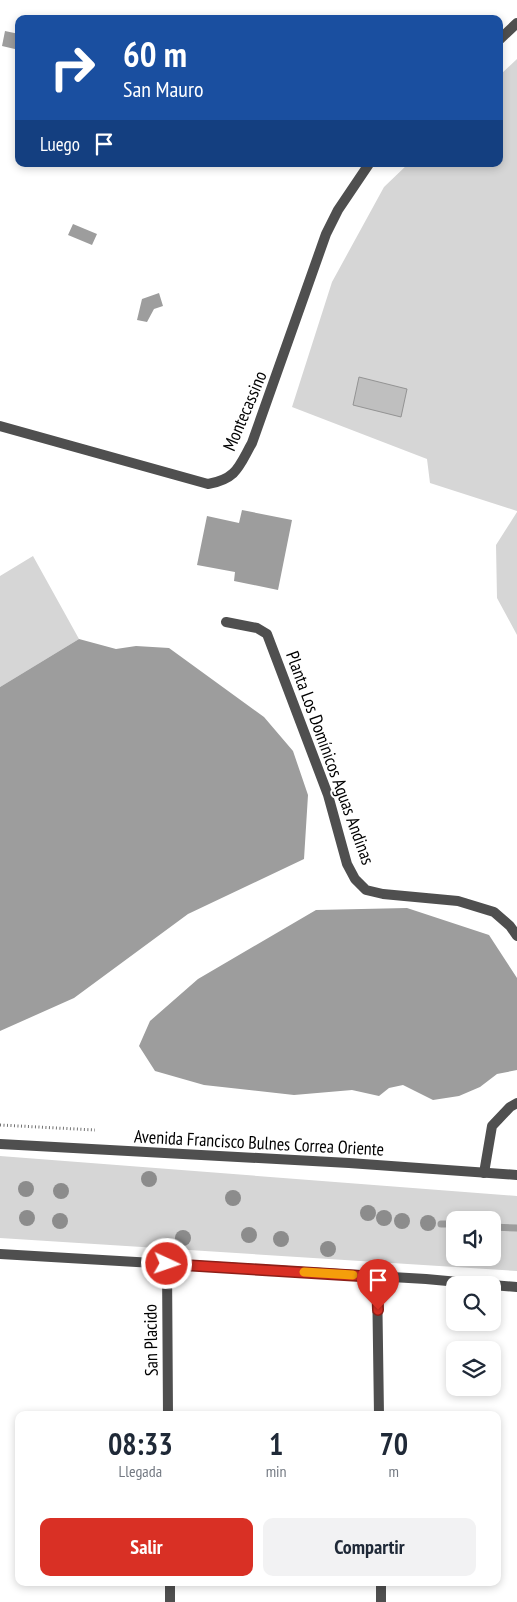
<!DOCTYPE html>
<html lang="es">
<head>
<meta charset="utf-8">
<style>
	:root { --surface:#fff; --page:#f2f2f3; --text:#1f2937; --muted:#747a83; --accent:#d93025 }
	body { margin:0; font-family:"PT Sans Narrow",sans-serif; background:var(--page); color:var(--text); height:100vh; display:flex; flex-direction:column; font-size:19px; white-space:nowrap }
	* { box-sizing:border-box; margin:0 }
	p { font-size:16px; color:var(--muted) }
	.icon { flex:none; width:28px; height:28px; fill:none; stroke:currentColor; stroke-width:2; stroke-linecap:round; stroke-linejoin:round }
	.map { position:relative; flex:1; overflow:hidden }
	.sheet { position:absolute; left:15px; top:1411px; width:486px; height:175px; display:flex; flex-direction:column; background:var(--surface); border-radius:10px; box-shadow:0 2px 8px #0003 }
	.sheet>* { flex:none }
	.hud { position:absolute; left:15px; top:15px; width:488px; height:152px; border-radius:10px; box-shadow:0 2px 8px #0003; background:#1a4fa0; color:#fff; overflow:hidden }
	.tools { position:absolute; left:446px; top:1211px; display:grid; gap:10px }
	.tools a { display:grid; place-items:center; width:55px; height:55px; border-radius:10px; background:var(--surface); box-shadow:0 2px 8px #0003; font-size:25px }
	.pin { position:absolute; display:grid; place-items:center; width:42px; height:42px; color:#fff; margin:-51px -21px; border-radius:50% 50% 50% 0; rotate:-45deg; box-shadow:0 0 5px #0007 }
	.pin .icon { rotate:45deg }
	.me { position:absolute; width:55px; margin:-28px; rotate:93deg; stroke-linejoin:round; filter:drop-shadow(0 0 4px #0008) }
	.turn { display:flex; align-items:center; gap:18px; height:105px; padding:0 25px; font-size:22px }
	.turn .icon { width:65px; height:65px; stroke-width:2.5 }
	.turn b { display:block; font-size:35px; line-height:42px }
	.then { display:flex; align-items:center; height:48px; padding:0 25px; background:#0003; gap:10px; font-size:19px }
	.eta { display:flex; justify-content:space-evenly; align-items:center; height:85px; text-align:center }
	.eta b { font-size:30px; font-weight:800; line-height:35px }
	.button { display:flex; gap:10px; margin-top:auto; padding:10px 25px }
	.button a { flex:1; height:58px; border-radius:10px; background:var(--accent); color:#fff; font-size:20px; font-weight:800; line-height:58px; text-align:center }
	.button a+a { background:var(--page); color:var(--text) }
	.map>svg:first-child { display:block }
</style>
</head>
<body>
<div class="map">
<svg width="517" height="1602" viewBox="0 0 517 1602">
	<rect width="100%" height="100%" fill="#fff"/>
	<path fill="#d6d6d6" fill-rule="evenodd" d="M 517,59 L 517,511 L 430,483 L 427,459 L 292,407 L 332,282 L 384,187 L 408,164 L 499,164 L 499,76 Z
		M 517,512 L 517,635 L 497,598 L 496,545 Z
		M 33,556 L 79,639 L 0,687 L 0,576 Z
		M 0,1156 L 517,1196 L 517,1271 L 0,1238 ZM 455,1220 L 492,1220 L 492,1258 L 455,1258 Z"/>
	<path fill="#9d9d9d" d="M 5,31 L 19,34 L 19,50 L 2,46 Z
		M 73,224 L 97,234 L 92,245 L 68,235 Z
		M 159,293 L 163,306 L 154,309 L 147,322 L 137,320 L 142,299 Z
		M 242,510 L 292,520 L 278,590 L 234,581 L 235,572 L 197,565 L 207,516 L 239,523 Z
		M 79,639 L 116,649 L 136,646 L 169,648 L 264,717 L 293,751 L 308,795 L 304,859 L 188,914 L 74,998 L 0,1031 L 0,687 Z
		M 407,908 L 489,935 L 517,978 L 517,1070 L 497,1074 L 480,1087 L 459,1096 L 433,1100 L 403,1085 L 389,1088 L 379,1096 L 352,1090 L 294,1095 L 204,1085 L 155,1071 L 139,1046 L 150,1021 L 198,979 L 316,910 Z"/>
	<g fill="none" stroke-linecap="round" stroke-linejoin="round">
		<path stroke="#9d9d9d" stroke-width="7" d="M 441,1224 L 455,1224
			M 492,1227 L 517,1228"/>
	</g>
	<path fill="#bfbfbf" stroke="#939393" d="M 359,377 L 407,389 L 401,417 L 353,405 Z"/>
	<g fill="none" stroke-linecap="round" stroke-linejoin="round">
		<path stroke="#717171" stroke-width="3" stroke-dasharray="1 2.5" stroke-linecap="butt" d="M 0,1125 L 95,1130"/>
		<path stroke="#4f4f4f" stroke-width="10" d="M 226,622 L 257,628 L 267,634 L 328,795 L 347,864 L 355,879 L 366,890 L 383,894 L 458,901 L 494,912 L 510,926 L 517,936
			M 484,1173 L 492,1126 L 510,1107 L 517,1103"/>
		<path stroke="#4f4f4f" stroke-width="10" d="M 499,40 L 517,23
			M 0,426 L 208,484 C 237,479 239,466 252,443 L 326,234 L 338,210 L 369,164
			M 167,1264 L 168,1415
			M 377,1277 L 379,1415
			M 170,1582 L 170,1602
			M 381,1582 L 381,1602"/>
		<path stroke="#4f4f4f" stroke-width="10" d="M 0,1144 L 349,1163 L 517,1175
			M 0,1254 L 426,1279 L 491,1285
			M 492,1285 L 517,1287"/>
	</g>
	<g fill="#8c8c8c">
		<circle cx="149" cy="1179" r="8"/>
		<circle cx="26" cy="1189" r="8"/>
		<circle cx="61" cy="1191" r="8"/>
		<circle cx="233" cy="1198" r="8"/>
		<circle cx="368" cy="1213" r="8"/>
		<circle cx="27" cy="1218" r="8"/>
		<circle cx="384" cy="1218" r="8"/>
		<circle cx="60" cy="1221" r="8"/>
		<circle cx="402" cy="1221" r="8"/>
		<circle cx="428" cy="1223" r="8"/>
		<circle cx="249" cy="1235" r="8"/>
		<circle cx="183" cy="1238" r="8"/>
		<circle cx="281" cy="1239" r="8"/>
		<circle cx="328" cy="1249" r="8"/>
	</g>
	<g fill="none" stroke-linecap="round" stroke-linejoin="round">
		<g stroke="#8d1f18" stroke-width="12">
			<path id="route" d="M 167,1264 L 377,1277 L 378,1310"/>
		</g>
		<use href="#route" stroke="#d93025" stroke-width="9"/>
		<path stroke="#f59e0b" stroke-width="9" d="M 304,1272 L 353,1275"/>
	</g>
	<g text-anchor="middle" stroke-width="4" stroke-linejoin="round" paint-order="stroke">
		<g font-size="18" fill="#000" stroke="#fff">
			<text transform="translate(245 411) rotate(-67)" y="6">Montecassino</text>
			<text transform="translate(330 758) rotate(70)" y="6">Planta Los Domínicos Aguas Andinas</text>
			<text transform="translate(259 1143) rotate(3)" y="6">Avenida Francisco Bulnes Correa Oriente</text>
			<text transform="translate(151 1340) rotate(-91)" y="6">San Placido</text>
		</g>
	</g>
</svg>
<div class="tools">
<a><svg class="icon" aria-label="sound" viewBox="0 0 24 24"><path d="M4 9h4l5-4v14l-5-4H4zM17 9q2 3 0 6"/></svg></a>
<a><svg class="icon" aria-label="search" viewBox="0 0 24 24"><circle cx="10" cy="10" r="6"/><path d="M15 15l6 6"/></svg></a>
<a><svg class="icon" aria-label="layers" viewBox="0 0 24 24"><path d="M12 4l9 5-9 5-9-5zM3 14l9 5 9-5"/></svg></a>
</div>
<div class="pin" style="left:378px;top:1310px;background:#d93025"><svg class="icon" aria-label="arrive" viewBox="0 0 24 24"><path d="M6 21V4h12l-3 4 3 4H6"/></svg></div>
<svg class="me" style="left:167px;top:1264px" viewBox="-20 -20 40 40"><circle r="17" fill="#d93025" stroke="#fff" stroke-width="3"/><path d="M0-11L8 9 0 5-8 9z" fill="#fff"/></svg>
<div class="hud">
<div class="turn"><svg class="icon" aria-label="right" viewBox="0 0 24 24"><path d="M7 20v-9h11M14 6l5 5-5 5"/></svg><div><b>60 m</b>San Mauro</div></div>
<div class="then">Luego<svg class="icon" aria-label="arrive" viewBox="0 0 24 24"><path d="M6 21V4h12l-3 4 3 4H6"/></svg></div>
</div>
<section class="sheet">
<div class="eta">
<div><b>08:33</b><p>Llegada</p></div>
<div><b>1</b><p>min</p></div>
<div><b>70</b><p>m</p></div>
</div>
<div class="button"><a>Salir</a><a>Compartir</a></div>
</section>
</div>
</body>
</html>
